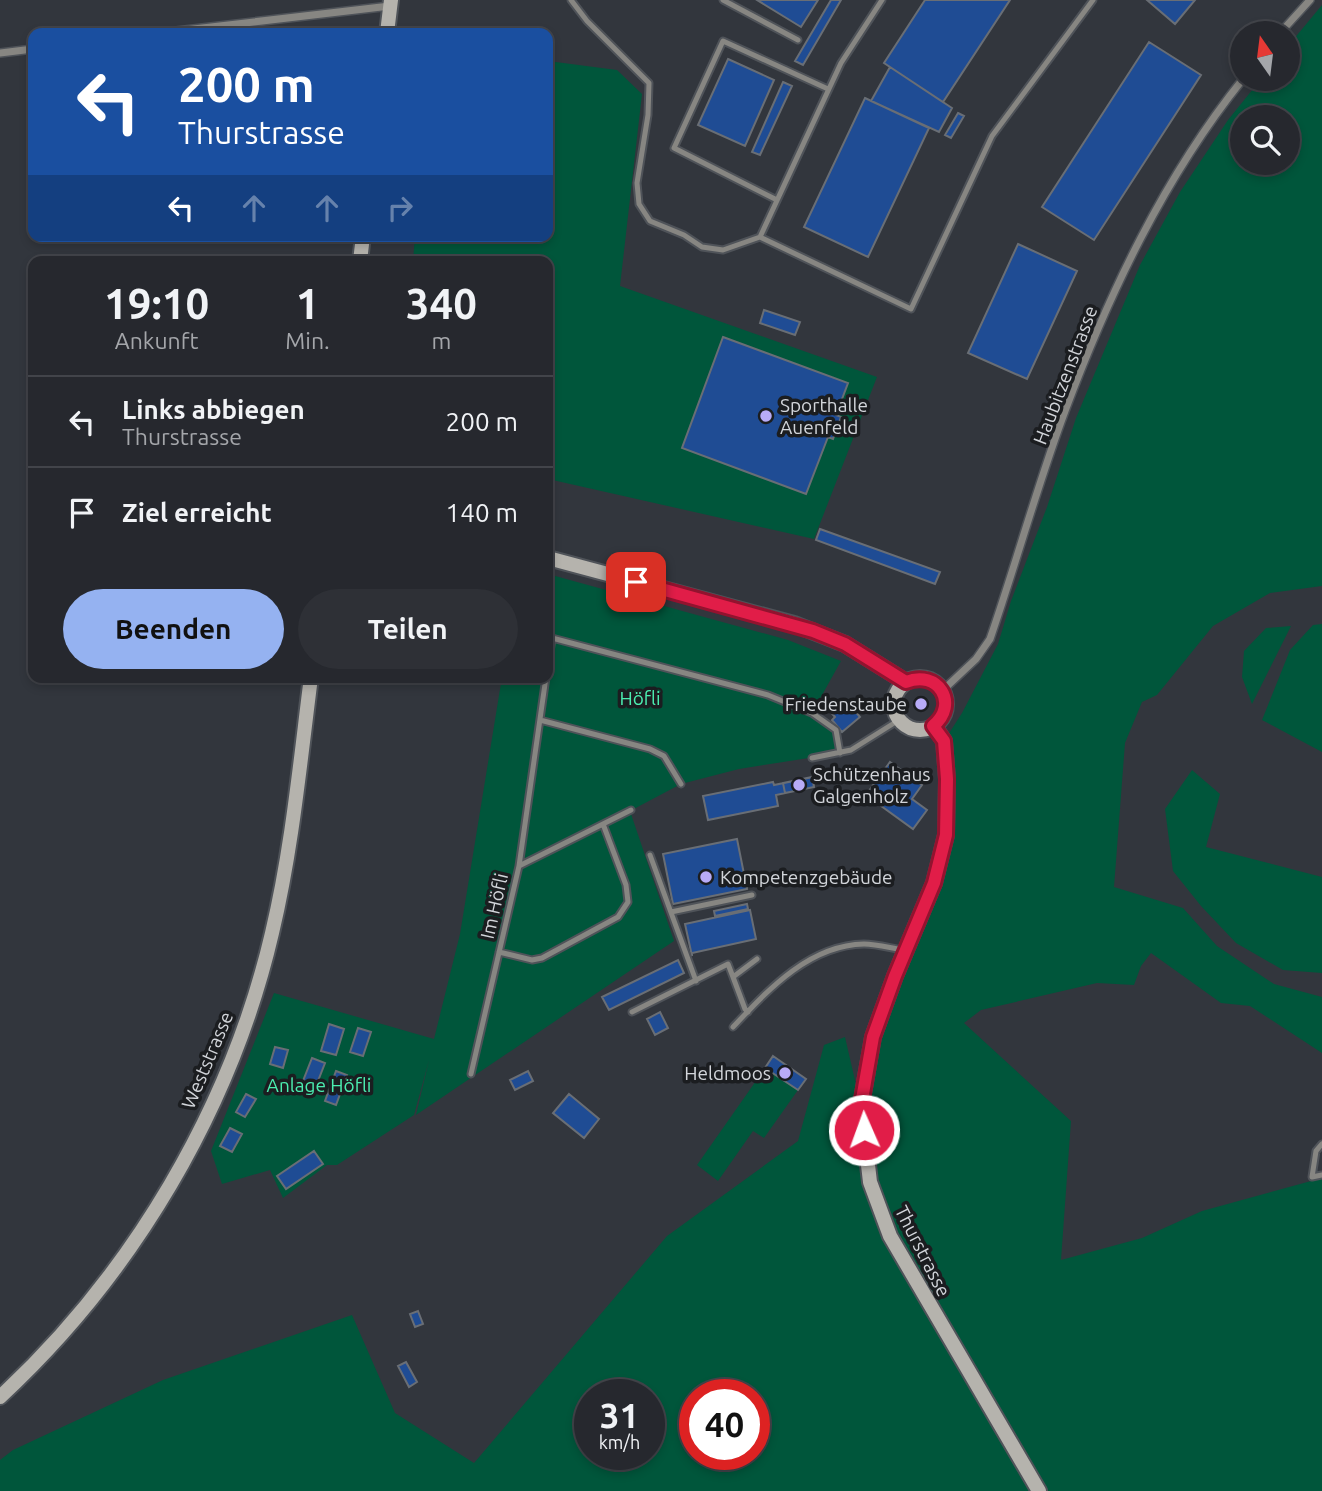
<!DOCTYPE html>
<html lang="de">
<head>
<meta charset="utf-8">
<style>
	:root { --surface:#26282e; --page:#2e3036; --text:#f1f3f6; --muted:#a4a6aa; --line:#42444a; --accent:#95b2f1 }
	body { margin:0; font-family:Ubuntu,sans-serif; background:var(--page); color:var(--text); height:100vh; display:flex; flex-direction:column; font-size:26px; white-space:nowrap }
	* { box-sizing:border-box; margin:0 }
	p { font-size:23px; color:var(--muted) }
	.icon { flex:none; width:38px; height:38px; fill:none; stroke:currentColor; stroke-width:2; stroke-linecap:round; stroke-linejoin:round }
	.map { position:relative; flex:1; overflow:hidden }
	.details { position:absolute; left:28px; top:256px; width:525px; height:427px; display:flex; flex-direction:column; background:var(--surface); border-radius:14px; box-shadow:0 4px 10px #0003,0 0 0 2px var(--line) }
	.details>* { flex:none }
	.hud { position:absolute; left:28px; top:28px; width:525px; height:214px; border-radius:14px; box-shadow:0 4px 10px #0003,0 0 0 2px var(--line); background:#1a4fa0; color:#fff; overflow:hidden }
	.needle { width:46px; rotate:346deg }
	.controls { position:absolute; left:1230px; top:21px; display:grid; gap:14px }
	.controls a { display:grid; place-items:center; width:70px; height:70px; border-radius:50%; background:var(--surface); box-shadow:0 4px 10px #0003,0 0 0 2px var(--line); font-size:35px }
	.speed { position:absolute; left:574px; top:1379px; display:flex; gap:14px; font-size:35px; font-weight:700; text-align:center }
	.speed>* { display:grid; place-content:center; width:91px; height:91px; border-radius:50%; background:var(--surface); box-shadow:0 4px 10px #0003,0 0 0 2px var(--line); line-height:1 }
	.speed small { font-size:18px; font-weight:400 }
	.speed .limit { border:10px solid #d22; background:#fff; color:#111 }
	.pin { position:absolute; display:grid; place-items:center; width:60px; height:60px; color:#fff; margin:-30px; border-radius:14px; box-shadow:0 4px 10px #0006 }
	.me { position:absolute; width:77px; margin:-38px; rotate:358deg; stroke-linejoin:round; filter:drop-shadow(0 0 5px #0008) }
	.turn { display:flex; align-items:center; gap:24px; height:147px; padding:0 35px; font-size:32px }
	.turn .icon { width:91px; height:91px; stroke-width:2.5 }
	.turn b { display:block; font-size:49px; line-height:60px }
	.lanes { display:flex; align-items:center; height:66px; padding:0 35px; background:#0003; justify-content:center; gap:35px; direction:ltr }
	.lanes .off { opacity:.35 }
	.eta { display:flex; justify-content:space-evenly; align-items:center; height:119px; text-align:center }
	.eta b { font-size:42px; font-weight:700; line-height:49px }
	.cta { display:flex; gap:14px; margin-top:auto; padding:14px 35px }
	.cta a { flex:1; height:80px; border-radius:42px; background:var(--accent); color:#111; font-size:28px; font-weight:700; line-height:80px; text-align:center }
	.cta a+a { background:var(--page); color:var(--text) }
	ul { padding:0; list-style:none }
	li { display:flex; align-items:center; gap:21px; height:91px; padding:0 35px; border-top:2px solid var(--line) }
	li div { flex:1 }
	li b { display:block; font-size:26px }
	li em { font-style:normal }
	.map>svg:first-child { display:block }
</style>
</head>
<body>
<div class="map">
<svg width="1322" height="1491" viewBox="0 0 1322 1491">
	<rect width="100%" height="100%" fill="#32363d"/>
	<path fill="#00563b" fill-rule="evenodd" d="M 1322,5 L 1322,586 L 1270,593 L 1213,626 L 1157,695 L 1142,702 L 1125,743 L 1114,887 L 1183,908 L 1217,946 L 1274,984 L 1322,997 L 1322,1053 L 1250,1006 L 1221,1003 L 1151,953 L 1141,966 L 1134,985 L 1097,983 L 981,1010 L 964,1023 L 1071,1121 L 1061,1260 L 1142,1238 L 1202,1211 L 1322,1178 L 1322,1491 L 0,1491 L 0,1460 L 13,1450 L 163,1380 L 352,1315 L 395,1413 L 474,1463 L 667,1236 L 798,1141 L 824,1045 L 845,1037 L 860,1102 L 873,1037 L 946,835 L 944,741 L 962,713 L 998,644 L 1011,601 L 1047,507 L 1076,418 L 1140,265 L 1180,192 L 1228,120 L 1261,79 L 1288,79 L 1288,46 ZM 1242,117 L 1288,117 L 1288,163 L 1242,163 ZM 590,1395 L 649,1395 L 649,1454 L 590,1454 ZM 695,1395 L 754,1395 L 754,1454 L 695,1454 Z
		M 548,61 L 617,70 L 642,94 L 620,286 L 877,377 L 814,539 L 548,479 L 548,261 L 413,261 L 415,236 L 548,236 Z
		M 548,574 L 788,640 L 841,661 L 812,713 L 836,730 L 840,753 L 739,769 L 681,784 L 630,811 L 674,941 L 416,1115 L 429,1060 L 414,1115 L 337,1165 L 327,1165 L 283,1198 L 270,1170 L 222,1184 L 211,1151 L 274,993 L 434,1039 L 460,934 L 502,677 L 548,677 Z
		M 1322,624 L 1322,752 L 1262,720 L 1290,650 L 1313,625 Z
		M 1291,626 L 1252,704 L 1242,677 L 1244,651 L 1266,628 Z
		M 1192,770 L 1220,794 L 1206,847 L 1322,877 L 1322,973 L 1283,970 L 1236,943 L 1201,906 L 1173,871 L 1165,809 Z
		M 765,1068 L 798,1090 L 764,1138 L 753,1131 L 718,1181 L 697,1165 Z"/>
	<path fill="#1f4c94" stroke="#696e75" stroke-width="2" d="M 757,0 L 818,0 L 801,27 Z
		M 831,0 L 841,0 L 803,65 L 795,61 Z
		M 925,0 L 1010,0 L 943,102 L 884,63 Z
		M 1147,0 L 1195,0 L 1175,24 Z
		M 1149,42 L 1201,75 L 1094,240 L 1042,207 Z
		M 728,59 L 774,80 L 745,146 L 698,125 Z
		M 890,67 L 952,108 L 939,132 L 871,101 Z
		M 783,82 L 792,86 L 760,155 L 752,152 Z
		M 865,98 L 929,128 L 868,257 L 804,227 Z
		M 958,113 L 964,116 L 951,138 L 945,135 Z
		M 1018,244 L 1077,271 L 1027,379 L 968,353 Z
		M 764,310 L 800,322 L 795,335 L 760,323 Z
		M 723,337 L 848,383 L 836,415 L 841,417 L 833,439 L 828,437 L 806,494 L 682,448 Z
		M 820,529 L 940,572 L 935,584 L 816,540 Z
		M 840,700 L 846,707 L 849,704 L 860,717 L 842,732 L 832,720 L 835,717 L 829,710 Z
		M 890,762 L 922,785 L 912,799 L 927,810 L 913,829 L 866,795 Z
		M 812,777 L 814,787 L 785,793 L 783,783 Z
		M 813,777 L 814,787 L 776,795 L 778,806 L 708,820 L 703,796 L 773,782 L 774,785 Z
		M 737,839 L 747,889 L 673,904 L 663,854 Z
		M 747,904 L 748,909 L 715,916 L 714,911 Z
		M 750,910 L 756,939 L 692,953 L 692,956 L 685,924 Z
		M 678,960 L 684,973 L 609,1010 L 602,997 Z
		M 660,1012 L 668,1028 L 655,1035 L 647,1019 Z
		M 329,1024 L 344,1029 L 336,1055 L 321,1051 Z
		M 358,1028 L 371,1032 L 363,1056 L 350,1052 Z
		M 275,1047 L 288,1050 L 283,1068 L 270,1064 Z
		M 773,1056 L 806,1079 L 798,1090 L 765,1068 Z
		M 312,1058 L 325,1063 L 316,1086 L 303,1081 Z
		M 336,1071 L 347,1075 L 336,1105 L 325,1101 Z
		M 528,1071 L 533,1081 L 515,1090 L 510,1080 Z
		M 246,1094 L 256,1099 L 245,1117 L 236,1112 Z
		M 569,1094 L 599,1119 L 584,1138 L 553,1113 Z
		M 230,1128 L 242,1134 L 232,1152 L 220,1146 Z
		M 314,1151 L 323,1164 L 286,1189 L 277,1176 Z
		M 418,1311 L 423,1324 L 415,1327 L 410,1314 Z
		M 406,1362 L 417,1382 L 409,1387 L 398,1366 Z"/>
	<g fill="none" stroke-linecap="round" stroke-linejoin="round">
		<g stroke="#4f5359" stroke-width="9">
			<path id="lane" d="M 571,0 L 587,21 L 649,83 L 648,115 L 637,183 L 639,204 L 650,221 L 684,235 L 702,247 L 723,250 L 760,237
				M 723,0 L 798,40
				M 882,0 L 841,63 L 760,237 L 911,309 L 992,136 L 1093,0
				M 777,200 L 674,148 L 723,41 L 828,89
				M 548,666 L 552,638 L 768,695 L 812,713 L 836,730 L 840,753
				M 540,720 L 650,749 L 664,756 L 681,784
				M 812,758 L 851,750 L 899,720
				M 650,855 L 696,981
				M 519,866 L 546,677
				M 671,912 L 752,895
				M 499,952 L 532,960 L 542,958 L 618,917 L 628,902 L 626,885 L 603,824
				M 632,1012 L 728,964 L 733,977
				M 748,1012 L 745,1009 L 733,977 L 757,959
				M 733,1027 C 768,990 809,945 864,944 C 877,944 890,948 903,950
				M 471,1074 L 519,866 L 631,810
				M 1322,1144 L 1316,1151 L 1312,1177 L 1322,1175"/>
		</g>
		<g stroke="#4f5359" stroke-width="10">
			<path id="street" d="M 159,33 L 390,6
				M 1280,33 L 1310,0
				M 0,53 L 33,49
				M 942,691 L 976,659 L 990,639 C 1016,564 1037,486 1065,411 C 1109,294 1164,177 1243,79"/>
		</g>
		<g stroke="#4f5359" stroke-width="18">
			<path id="secondary" d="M 387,33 L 391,0
				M 360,261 L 363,236
				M 548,558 L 794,624 L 845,644 L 906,682
				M894 704a26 26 0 1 1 52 0a26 26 0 1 1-52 0Z
				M 934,726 L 944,741 L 947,779 L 946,835 L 934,883 L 895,976 L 873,1037 L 861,1105 L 870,1182 L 890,1236 L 1039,1491
				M 0,1397 C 132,1275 231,1109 272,933 C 292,849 300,763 311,677"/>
		</g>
		<use href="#lane" stroke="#878682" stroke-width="5"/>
		<use href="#street" stroke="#878682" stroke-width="7"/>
		<use href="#secondary" stroke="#b5b3ad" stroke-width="14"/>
	</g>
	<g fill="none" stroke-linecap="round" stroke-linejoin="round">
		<g stroke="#92132f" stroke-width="18">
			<path id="route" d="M 636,582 L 813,631 L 845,644 L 906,682 C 938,669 960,704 933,726 L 944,741 L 947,779 L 946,835 L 934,883 L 895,976 L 873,1037 L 861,1105 L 864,1130"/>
		</g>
		<use href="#route" stroke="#e11d48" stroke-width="12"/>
	</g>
	<g fill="#b8abf7" stroke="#1b1d20" stroke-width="2.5">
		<circle cx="766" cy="416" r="7"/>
		<circle cx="921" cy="704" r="7"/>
		<circle cx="799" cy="785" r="7"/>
		<circle cx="706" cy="877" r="7"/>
		<circle cx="785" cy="1073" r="7"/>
	</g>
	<g text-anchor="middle" stroke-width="7" stroke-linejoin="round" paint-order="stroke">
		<g font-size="19" fill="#d2d5da" stroke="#1b1d20">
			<text transform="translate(1065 375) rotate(-69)" y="7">Haubitzenstrasse</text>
			<text transform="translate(494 906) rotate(-77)" y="7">Im Höfli</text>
			<text transform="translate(207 1060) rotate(-67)" y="7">Weststrasse</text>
			<text transform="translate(923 1251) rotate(63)" y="7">Thurstrasse</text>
		</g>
		<g font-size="19" fill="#d2d5da" stroke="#1b1d20" text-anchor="start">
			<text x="780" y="412">Sporthalle<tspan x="780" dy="22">Auenfeld</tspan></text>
			<text x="907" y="711" text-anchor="end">Friedenstaube</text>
			<text x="813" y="781">Schützenhaus<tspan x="813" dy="22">Galgenholz</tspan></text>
			<text x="720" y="884">Kompetenzgebäude</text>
			<text x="771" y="1080" text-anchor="end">Heldmoos</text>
		</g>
		<g font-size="19" fill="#4bedb0" stroke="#1b1d20">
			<text x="640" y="705">Höfli</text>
			<text x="319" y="1092">Anlage Höfli</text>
		</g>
	</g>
</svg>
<div class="controls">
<a><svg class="needle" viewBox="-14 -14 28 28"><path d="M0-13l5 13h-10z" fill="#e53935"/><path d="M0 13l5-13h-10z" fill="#a4a6aa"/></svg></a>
<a><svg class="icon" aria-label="search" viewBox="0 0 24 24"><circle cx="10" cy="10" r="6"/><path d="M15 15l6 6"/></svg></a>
</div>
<div class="speed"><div>31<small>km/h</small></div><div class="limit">40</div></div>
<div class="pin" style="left:636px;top:582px;background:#d93025"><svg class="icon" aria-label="arrive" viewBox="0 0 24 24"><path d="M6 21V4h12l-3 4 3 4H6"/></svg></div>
<svg class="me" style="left:864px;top:1130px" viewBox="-20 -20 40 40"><circle r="17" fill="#e11d48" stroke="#fff" stroke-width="3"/><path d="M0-11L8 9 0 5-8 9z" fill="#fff"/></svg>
<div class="hud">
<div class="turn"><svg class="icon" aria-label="left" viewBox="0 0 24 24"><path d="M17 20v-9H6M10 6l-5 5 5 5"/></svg><div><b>200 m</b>Thurstrasse</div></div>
<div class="lanes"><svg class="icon" aria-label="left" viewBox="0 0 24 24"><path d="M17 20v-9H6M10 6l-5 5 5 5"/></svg><svg class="icon off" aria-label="ahead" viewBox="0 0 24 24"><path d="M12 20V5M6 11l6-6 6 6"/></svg><svg class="icon off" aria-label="ahead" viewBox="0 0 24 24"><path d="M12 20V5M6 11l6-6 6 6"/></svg><svg class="icon off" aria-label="right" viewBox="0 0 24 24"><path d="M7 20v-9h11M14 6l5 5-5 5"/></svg></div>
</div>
<section class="details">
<div class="eta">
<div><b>19:10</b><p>Ankunft</p></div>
<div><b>1</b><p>Min.</p></div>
<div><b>340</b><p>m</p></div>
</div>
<ul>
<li><svg class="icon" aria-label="left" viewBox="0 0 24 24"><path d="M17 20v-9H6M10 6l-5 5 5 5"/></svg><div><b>Links abbiegen</b><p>Thurstrasse</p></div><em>200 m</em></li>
<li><svg class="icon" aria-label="arrive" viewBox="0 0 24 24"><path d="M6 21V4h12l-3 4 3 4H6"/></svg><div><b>Ziel erreicht</b></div><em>140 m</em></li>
</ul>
<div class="cta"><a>Beenden</a><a>Teilen</a></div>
</section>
</div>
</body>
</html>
